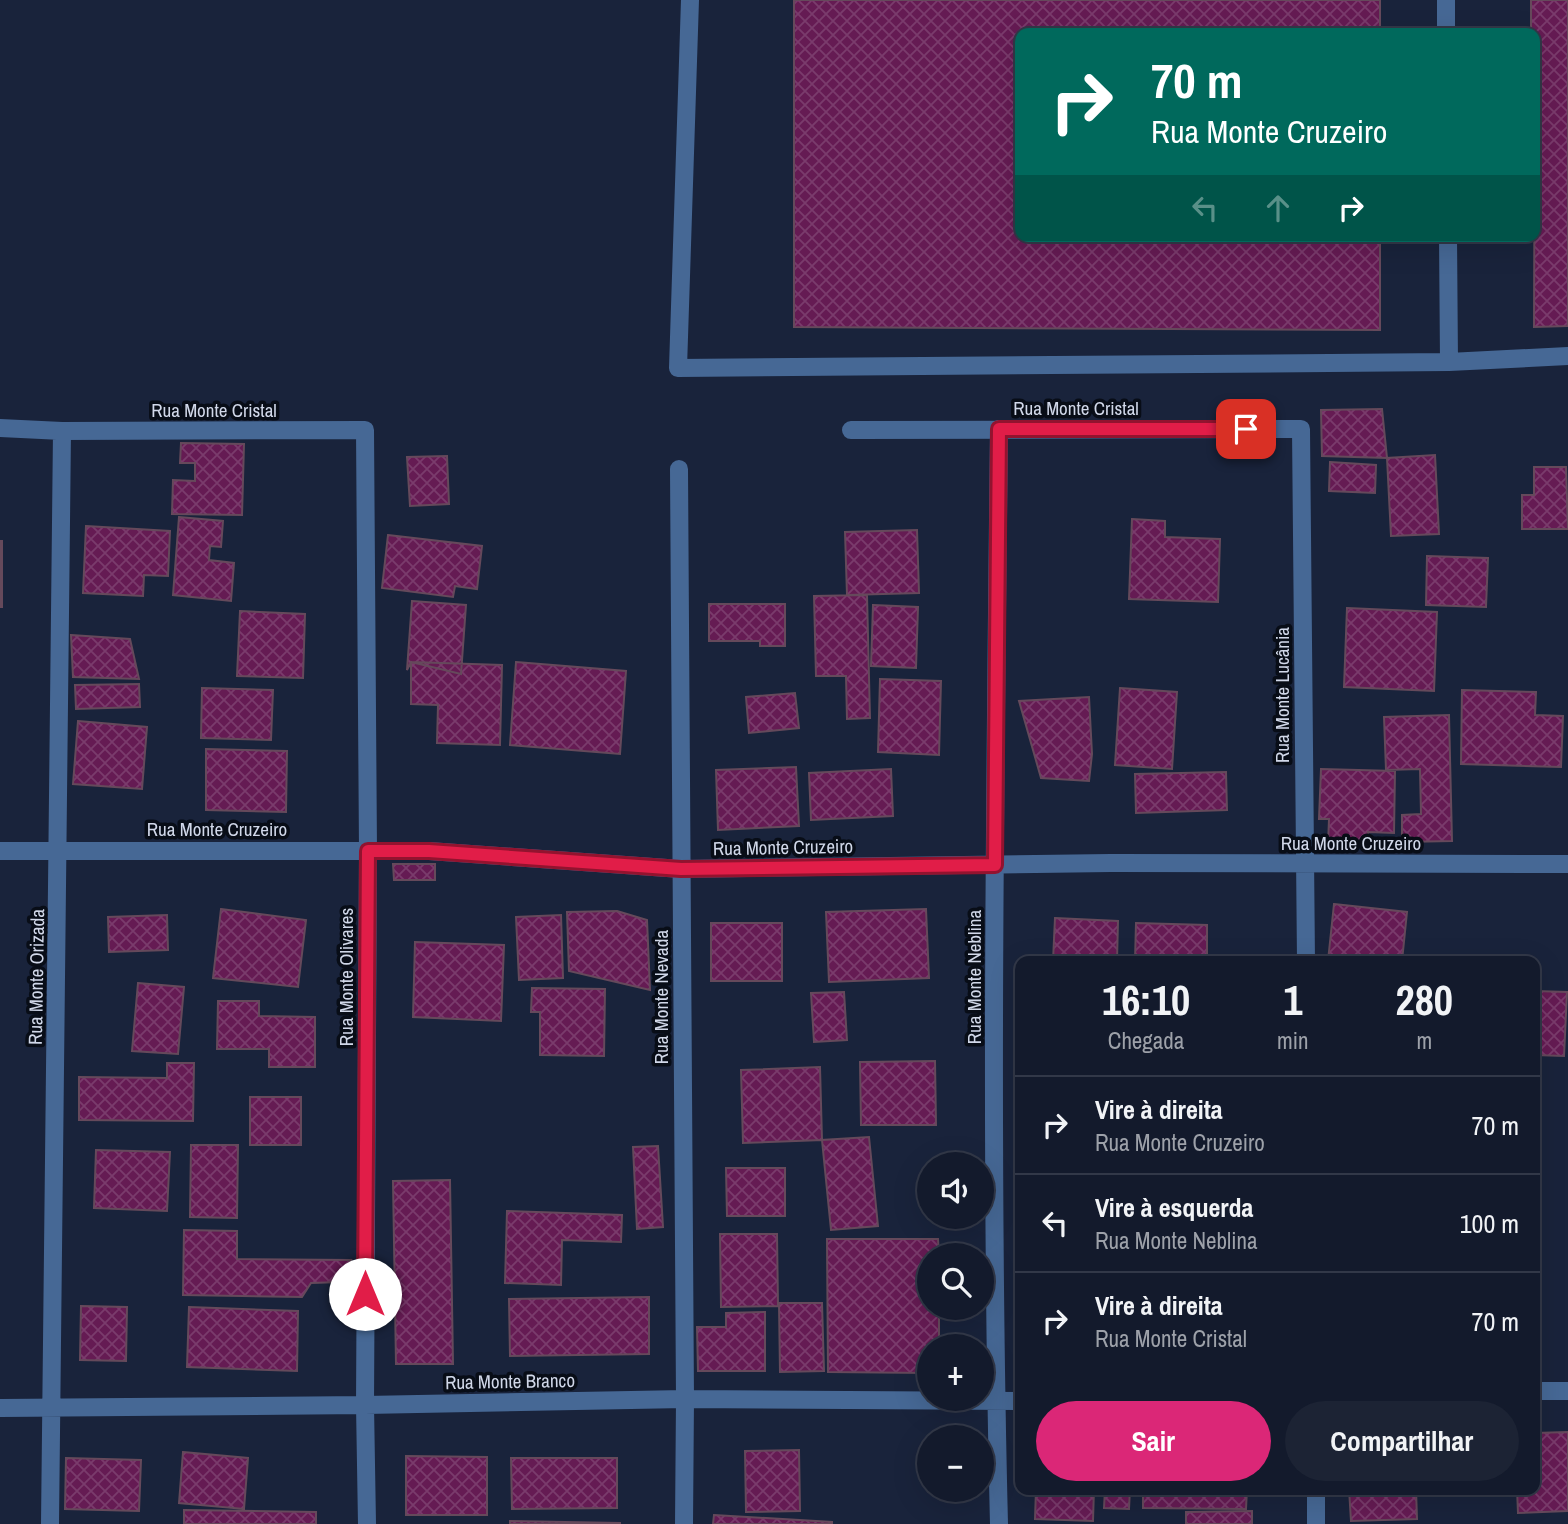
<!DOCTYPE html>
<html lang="pt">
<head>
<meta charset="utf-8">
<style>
	:root { --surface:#131a2c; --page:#1c2334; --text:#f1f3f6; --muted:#9da1a9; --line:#323848; --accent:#db2777 }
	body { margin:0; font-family:"Archivo Narrow",sans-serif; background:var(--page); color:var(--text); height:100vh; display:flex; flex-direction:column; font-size:26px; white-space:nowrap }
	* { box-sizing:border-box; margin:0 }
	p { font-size:23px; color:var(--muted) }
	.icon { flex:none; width:38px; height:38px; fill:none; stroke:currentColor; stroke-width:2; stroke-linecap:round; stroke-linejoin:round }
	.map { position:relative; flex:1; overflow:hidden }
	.sheet { position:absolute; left:1015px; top:956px; width:525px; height:539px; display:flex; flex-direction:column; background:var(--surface); border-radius:14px; box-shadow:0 7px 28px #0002,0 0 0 2px var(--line) }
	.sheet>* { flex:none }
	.top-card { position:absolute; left:1015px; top:28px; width:525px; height:214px; border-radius:14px; box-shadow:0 7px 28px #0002,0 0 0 2px var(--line); background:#00695c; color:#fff; overflow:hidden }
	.controls { position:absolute; left:917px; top:1152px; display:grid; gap:14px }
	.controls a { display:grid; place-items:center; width:77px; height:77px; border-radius:50%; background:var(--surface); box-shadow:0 7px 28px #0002,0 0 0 2px var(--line); font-size:35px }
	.pin { position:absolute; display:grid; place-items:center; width:60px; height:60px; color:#fff; margin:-30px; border-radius:14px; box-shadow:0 4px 10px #0006 }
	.me { position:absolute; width:77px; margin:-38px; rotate:0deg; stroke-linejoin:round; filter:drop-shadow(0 0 5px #0008) }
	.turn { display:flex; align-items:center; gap:24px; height:147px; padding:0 21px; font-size:32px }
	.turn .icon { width:91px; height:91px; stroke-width:2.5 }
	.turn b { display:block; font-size:49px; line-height:60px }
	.lanes { display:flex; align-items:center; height:66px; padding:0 21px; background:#0003; justify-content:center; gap:35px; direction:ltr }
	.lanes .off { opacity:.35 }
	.eta { display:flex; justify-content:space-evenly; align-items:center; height:119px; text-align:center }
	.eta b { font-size:42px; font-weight:700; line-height:49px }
	.cta { display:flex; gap:14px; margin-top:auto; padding:14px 21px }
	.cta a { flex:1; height:80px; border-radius:42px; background:var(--accent); color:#fff; font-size:28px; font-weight:700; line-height:80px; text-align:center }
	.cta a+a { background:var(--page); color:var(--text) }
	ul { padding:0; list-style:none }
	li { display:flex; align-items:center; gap:21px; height:98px; padding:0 21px; border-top:2px solid var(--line) }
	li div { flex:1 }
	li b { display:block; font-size:26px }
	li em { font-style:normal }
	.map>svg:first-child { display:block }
</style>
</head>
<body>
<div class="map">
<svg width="1568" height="1524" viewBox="0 0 1568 1524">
	<defs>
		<pattern id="building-cross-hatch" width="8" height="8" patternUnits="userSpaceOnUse" patternTransform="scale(1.75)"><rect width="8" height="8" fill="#651b53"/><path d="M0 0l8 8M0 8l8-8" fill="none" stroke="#7a3b6c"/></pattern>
	</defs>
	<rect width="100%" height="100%" fill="#19233b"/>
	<path fill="url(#building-cross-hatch)" stroke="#65495b" stroke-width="2" d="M 794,0 L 1380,0 L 1380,33 L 1020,33 L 1020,236 L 1380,236 L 1380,330 L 794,327 Z
		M 1531,0 L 1568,0 L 1568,326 L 1534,327 L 1535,33 L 1531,33 Z
		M 1382,409 L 1387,458 L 1322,456 L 1321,410 Z
		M 181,443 L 244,444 L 242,515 L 172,514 L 173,480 L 195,481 L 195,463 L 180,463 Z
		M 1435,455 L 1439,534 L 1391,536 L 1387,458 Z
		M 447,456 L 449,504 L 410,506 L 407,457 Z
		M 1330,462 L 1376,465 L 1375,493 L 1329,491 Z
		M 1534,467 L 1566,467 L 1568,529 L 1522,529 L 1522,495 L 1534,495 Z
		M 179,517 L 223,521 L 221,547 L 210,546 L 209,560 L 234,563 L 231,601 L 173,595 Z
		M 1132,519 L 1165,521 L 1165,537 L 1220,539 L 1218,602 L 1129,599 Z
		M 86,526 L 170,531 L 168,576 L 144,575 L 143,596 L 83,593 Z
		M 917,530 L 919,593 L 847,595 L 845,532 Z
		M 388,535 L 482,546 L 477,589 L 455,586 L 453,597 L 382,588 Z
		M 0,541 L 2,541 L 2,607 L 0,607 Z
		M 1427,556 L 1488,558 L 1486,607 L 1426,605 Z
		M 867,595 L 870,718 L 847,719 L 846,676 L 816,676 L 814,596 Z
		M 412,601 L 466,605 L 461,674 L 411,662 L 407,670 Z
		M 709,604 L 785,604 L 785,646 L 760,646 L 760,641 L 709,641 Z
		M 873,605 L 918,607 L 916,668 L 871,666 Z
		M 1347,608 L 1437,612 L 1434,691 L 1344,687 Z
		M 240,611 L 305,614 L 303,678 L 237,676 Z
		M 71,635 L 130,639 L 139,679 L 73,677 Z
		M 411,662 L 502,665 L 500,745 L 437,743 L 438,705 L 411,704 Z
		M 516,662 L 626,671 L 620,754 L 510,745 Z
		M 880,679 L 941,681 L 939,755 L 878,752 Z
		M 139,684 L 140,707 L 76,709 L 75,685 Z
		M 202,688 L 273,690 L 271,740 L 201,738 Z
		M 1120,688 L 1177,692 L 1172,769 L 1115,765 Z
		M 1462,690 L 1536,692 L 1535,715 L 1563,716 L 1561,767 L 1461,764 Z
		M 795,693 L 799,728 L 749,733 L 746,697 Z
		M 1089,697 L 1092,754 L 1089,781 L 1041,778 L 1019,701 Z
		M 1449,715 L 1452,841 L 1402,842 L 1402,815 L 1421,814 L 1420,769 L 1386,770 L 1384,717 Z
		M 78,721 L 147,727 L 142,789 L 73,784 Z
		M 206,749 L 287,751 L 286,812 L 206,810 Z
		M 796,767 L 799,826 L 718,830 L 716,770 Z
		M 891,769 L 893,816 L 811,820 L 809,773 Z
		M 1321,769 L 1395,771 L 1394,833 L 1368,832 L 1368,845 L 1328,845 L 1329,819 L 1319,819 Z
		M 1226,772 L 1227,810 L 1136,813 L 1135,774 Z
		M 393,864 L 435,864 L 435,880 L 394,880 Z
		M 1334,904 L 1407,912 L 1402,961 L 1328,961 Z
		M 221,909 L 306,920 L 298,987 L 213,978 Z
		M 926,909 L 929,978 L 829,982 L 826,912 Z
		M 617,911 L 647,920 L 650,990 L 569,971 L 567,912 Z
		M 167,915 L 168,950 L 109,952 L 108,917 Z
		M 561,915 L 563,978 L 519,980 L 516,917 Z
		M 1055,918 L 1118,921 L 1117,961 L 1053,961 Z
		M 711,923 L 782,923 L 782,981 L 711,981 Z
		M 1136,923 L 1207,925 L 1207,961 L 1135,960 Z
		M 415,942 L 504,945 L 501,1021 L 413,1017 Z
		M 138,983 L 184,987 L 178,1054 L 132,1051 Z
		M 532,988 L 605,989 L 604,1056 L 540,1055 L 540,1012 L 531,1012 Z
		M 1535,991 L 1567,992 L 1564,1056 L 1535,1055 Z
		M 844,992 L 847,1040 L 814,1042 L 811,993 Z
		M 218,1001 L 259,1001 L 259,1016 L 315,1017 L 315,1067 L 269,1067 L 269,1049 L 217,1049 Z
		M 935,1061 L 936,1125 L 861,1125 L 860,1062 Z
		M 167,1063 L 194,1063 L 193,1121 L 79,1120 L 79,1077 L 167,1078 Z
		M 820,1067 L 822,1140 L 743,1143 L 741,1070 Z
		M 250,1097 L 301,1097 L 301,1145 L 250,1145 Z
		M 869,1137 L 878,1226 L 831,1230 L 822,1140 Z
		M 191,1145 L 238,1145 L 237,1218 L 190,1217 Z
		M 658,1146 L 663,1227 L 637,1229 L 633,1147 Z
		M 96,1150 L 170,1152 L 167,1211 L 94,1208 Z
		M 726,1168 L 785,1168 L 785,1216 L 727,1216 Z
		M 450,1180 L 453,1364 L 396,1364 L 393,1181 Z
		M 507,1211 L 622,1215 L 621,1242 L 562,1240 L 561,1285 L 505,1283 Z
		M 1535,1220 L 1540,1221 L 1537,1306 L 1535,1306 Z
		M 184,1230 L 237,1231 L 237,1259 L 351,1260 L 341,1282 L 311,1283 L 302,1297 L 183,1295 Z
		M 720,1234 L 777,1234 L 778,1306 L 721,1307 Z
		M 827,1239 L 938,1239 L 939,1255 L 929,1255 L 929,1307 L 939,1307 L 939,1346 L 929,1346 L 929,1373 L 828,1372 Z
		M 649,1297 L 649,1354 L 510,1356 L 509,1299 Z
		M 779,1303 L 822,1303 L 824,1371 L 780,1372 Z
		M 81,1306 L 127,1307 L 126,1361 L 80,1360 Z
		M 189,1307 L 298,1311 L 297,1371 L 187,1367 Z
		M 765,1312 L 765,1371 L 698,1371 L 697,1327 L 726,1327 L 726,1313 Z
		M 1568,1432 L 1568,1511 L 1518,1513 L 1517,1489 L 1535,1489 L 1535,1433 Z
		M 799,1450 L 800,1511 L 746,1512 L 745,1451 Z
		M 183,1452 L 248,1458 L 244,1509 L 179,1503 Z
		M 406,1456 L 487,1457 L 487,1515 L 406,1515 Z
		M 66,1458 L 141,1460 L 139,1511 L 65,1509 Z
		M 511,1458 L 617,1458 L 617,1508 L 512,1509 Z
		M 1036,1489 L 1094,1489 L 1093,1521 L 1035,1519 Z
		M 1105,1489 L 1130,1489 L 1129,1509 L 1104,1508 Z
		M 1143,1489 L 1247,1489 L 1246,1509 L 1143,1508 Z
		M 1349,1489 L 1416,1489 L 1417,1519 L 1351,1521 Z
		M 184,1510 L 316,1512 L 316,1524 L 184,1524 Z
		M 1252,1511 L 1252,1524 L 1186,1524 L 1186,1512 Z
		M 714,1515 L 832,1522 L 832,1524 L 713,1524 Z
		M 510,1521 L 621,1523 L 510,1524 Z"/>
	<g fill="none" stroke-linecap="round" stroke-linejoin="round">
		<path stroke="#466895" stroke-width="18" d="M 690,0 L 678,368 L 1449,362 L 1448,236
			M 1446,0 L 1446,33
			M 1449,362 L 1568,356
			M 0,428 L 62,431 L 365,430 L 368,851 L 365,1405 L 367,1524
			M 999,429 C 995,794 990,1159 999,1524
			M 851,430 L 1301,429 L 1306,961
			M 679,469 L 685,1399 L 684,1524
			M 0,851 L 429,851 L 681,869 L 1111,863 L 1568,864
			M 1535,1391 L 1568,1391
			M 0,1408 L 365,1405 L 685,1399 L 1020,1401
			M 1316,1489 L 1316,1524
			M 50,1524 L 62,431"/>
	</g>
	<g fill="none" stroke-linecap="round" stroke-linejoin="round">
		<g stroke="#92132f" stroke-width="18">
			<path id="route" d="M 365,1294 L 368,851 L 429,851 L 681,869 L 995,865 L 999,429 L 1246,429"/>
		</g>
		<use href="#route" stroke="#e11d48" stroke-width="12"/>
	</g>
	<g text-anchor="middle" stroke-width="7" stroke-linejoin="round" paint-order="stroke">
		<g font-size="19" fill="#d1d8e9" stroke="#080d17">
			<text x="1076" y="415">Rua Monte Cristal</text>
			<text x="214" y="417">Rua Monte Cristal</text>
			<text transform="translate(1282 695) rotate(-90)" y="7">Rua Monte Lucânia</text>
			<text x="217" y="836">Rua Monte Cruzeiro</text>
			<text x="1351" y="850">Rua Monte Cruzeiro</text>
			<text transform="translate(783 847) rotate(-1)" y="7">Rua Monte Cruzeiro</text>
			<text transform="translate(36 977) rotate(-89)" y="7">Rua Monte Orizada</text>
			<text transform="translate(346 977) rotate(-90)" y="7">Rua Monte Olivares</text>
			<text transform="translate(974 977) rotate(-90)" y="7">Rua Monte Neblina</text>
			<text transform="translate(661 997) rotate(-90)" y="7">Rua Monte Nevada</text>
			<text transform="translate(510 1381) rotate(-1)" y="7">Rua Monte Branco</text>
		</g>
	</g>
</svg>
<div class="controls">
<a><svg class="icon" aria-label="sound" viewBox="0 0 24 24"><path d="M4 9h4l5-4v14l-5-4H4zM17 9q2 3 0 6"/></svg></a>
<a><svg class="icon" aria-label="search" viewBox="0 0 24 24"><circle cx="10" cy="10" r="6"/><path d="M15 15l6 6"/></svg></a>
<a>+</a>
<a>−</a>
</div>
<div class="pin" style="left:1246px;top:429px;background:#d93025"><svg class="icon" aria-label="arrive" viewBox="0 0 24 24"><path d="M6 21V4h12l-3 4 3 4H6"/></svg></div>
<svg class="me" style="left:365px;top:1294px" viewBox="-20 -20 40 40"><circle r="19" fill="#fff"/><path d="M0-13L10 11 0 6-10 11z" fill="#e11d48"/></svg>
<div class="top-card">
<div class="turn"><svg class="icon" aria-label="right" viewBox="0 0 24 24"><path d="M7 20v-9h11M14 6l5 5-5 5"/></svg><div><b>70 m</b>Rua Monte Cruzeiro</div></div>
<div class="lanes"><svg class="icon off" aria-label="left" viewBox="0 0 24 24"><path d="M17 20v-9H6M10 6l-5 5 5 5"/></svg><svg class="icon off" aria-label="ahead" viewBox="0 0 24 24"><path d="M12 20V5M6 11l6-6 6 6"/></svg><svg class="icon" aria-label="right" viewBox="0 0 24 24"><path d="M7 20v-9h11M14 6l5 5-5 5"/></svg></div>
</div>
<section class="sheet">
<div class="eta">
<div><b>16:10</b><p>Chegada</p></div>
<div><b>1</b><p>min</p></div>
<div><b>280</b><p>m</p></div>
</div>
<ul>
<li><svg class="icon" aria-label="right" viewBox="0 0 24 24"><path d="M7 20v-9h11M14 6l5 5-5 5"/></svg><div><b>Vire à direita</b><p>Rua Monte Cruzeiro</p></div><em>70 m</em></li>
<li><svg class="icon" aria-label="left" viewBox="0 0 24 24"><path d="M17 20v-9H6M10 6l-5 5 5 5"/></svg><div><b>Vire à esquerda</b><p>Rua Monte Neblina</p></div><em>100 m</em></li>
<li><svg class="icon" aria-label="right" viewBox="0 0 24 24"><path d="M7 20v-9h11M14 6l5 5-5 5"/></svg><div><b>Vire à direita</b><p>Rua Monte Cristal</p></div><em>70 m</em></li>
</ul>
<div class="cta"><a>Sair</a><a>Compartilhar</a></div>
</section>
</div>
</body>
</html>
